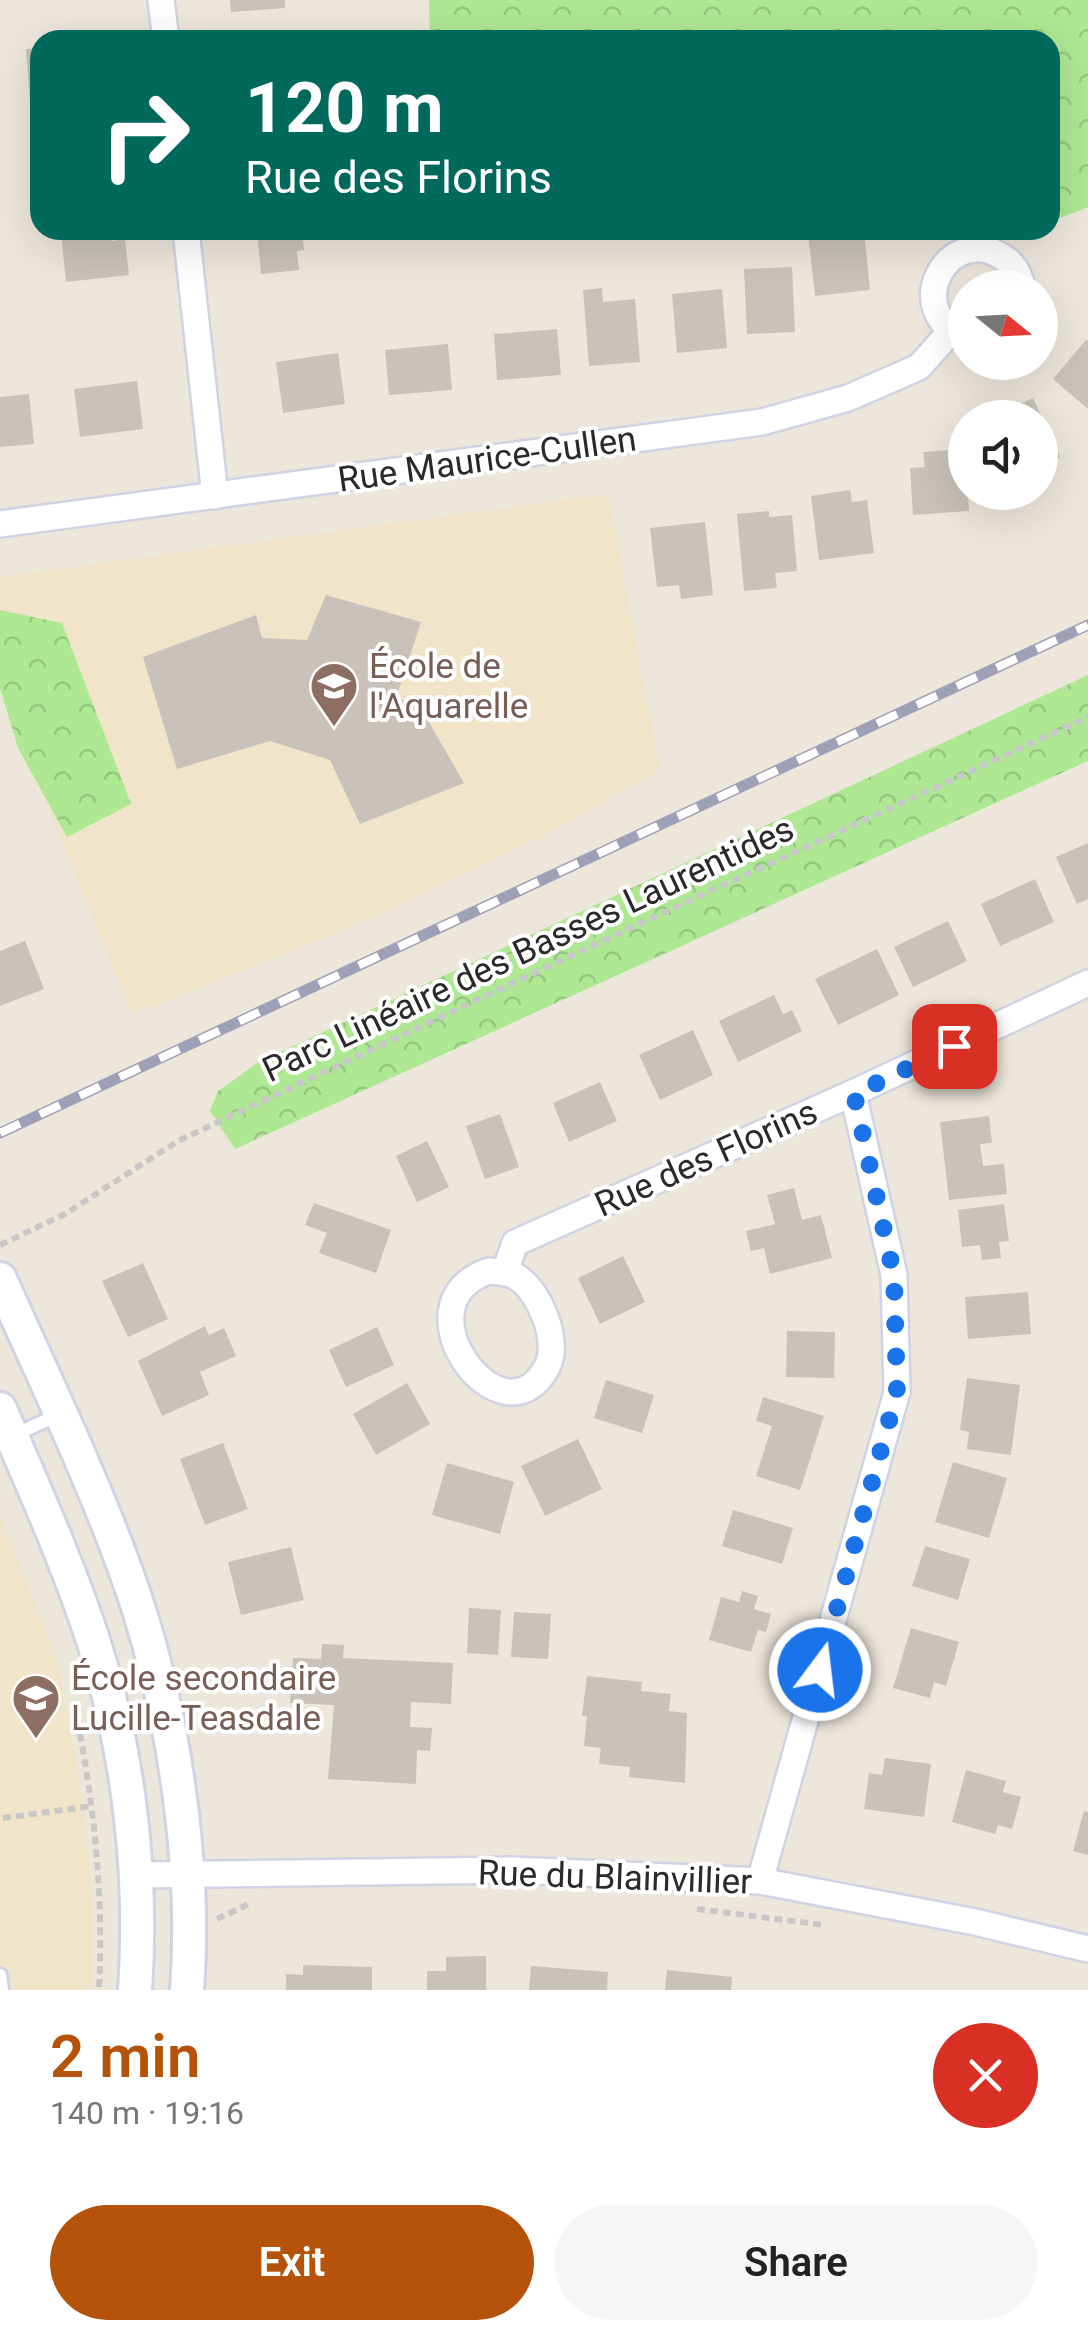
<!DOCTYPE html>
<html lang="en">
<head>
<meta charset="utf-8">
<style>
	:root { --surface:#fff; --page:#f6f6f6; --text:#222; --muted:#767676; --accent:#b45309 }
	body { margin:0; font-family:Roboto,sans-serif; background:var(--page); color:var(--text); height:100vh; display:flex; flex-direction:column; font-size:38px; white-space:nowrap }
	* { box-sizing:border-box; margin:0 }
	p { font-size:32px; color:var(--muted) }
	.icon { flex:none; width:55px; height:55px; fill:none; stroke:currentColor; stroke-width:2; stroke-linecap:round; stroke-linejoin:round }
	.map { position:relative; height:1990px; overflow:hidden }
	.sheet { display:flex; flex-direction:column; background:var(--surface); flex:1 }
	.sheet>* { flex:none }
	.hud { position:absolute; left:30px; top:30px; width:1030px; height:210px; border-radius:30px; box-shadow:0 10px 40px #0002; background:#00695c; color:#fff; overflow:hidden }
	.needle { width:65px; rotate:108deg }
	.controls { position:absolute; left:948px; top:270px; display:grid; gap:20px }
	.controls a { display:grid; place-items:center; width:110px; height:110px; border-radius:50%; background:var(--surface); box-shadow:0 10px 40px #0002; font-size:50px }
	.pin { position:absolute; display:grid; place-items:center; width:85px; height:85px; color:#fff; margin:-42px; border-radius:20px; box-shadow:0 5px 15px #0006 }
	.me { position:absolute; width:110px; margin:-55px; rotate:15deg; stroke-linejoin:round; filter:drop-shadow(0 0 8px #0008) }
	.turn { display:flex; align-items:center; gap:35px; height:210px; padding:0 50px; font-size:45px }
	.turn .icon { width:130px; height:130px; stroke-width:2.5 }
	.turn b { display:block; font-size:70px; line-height:85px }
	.round { display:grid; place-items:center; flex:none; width:105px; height:105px; border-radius:52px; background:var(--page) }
	.summary { display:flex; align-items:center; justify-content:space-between; height:170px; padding:0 50px }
	h1 { font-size:60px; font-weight:600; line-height:75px; color:var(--accent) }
	.action { display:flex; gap:20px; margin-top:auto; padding:20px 50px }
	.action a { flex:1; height:115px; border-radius:60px; background:var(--accent); color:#fff; font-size:40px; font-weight:600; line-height:115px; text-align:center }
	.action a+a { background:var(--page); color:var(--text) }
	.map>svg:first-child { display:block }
</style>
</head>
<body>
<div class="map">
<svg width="1088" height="1990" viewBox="0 0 1088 1990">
	<defs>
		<pattern id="forest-crowns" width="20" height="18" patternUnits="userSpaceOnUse" patternTransform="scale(2.5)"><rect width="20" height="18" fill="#aee893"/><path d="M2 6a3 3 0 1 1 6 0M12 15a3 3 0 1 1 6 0" fill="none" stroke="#96c77f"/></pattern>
	</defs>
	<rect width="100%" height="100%" fill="#ede6db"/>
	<path fill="#f0e4c9" d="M 608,494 L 660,770 L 546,835 L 357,925 L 133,1015 L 0,689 L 0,577 Z
		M 0,1516 L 53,1649 L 67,1706 L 88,1841 L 92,1917 L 91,1990 L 0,1990 Z"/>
	<path fill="url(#forest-crowns)" d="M 429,0 L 1088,0 L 1088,207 L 1050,222 L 1050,40 L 430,40 Z
		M 0,610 L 62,623 L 131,804 L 67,837 L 18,748 L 0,688 Z
		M 1088,675 L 1088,761 L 235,1149 L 210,1111 L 218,1091 L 259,1062 Z"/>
	<path fill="#c8c2ba" d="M 230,0 L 285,0 L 285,8 L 231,12 Z
		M 284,31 L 285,40 L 226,40 L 226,37 Z
		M 40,48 L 40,100 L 30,101 L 26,49 Z
		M 91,230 L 111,230 L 112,241 L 125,239 L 129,275 L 66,282 L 61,233 Z
		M 257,230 L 302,230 L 304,250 L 297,251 L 299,270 L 261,274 Z
		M 864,230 L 870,290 L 815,296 L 808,234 Z
		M 792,267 L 795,332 L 747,334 L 744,269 Z
		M 602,288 L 603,302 L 635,299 L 640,362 L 589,366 L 583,290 Z
		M 722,289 L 727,348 L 677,353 L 672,294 Z
		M 557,329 L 561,375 L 497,380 L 494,334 Z
		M 1086,340 L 1088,341 L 1088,409 L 1053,379 Z
		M 448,344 L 452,390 L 389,395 L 385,350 Z
		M 338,353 L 345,404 L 283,413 L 276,362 Z
		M 137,381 L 143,429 L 80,437 L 74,389 Z
		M 29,394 L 34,444 L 0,447 L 0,397 Z
		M 1033,398 L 1060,457 L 1040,466 L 1040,418 L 989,418 Z
		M 965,449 L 965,492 L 968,492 L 969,511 L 913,515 L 910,468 L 925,467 L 923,452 Z
		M 850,490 L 852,502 L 867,500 L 874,553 L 819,560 L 811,496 Z
		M 769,511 L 769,517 L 792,515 L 797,571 L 775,573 L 777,588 L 744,591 L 737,514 Z
		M 705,522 L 713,595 L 681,599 L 679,585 L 657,587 L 650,528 Z
		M 326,595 L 421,622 L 396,698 L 419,705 L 464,783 L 360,824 L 330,760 L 270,741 L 177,769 L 143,657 L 256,615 L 262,638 L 307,640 Z
		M 1088,843 L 1088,899 L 1077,904 L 1056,857 Z
		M 1035,879 L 1054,922 L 1000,946 L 981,904 Z
		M 948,921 L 967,961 L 913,987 L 894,947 Z
		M 25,941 L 44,989 L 0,1006 L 0,951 Z
		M 877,949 L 899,995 L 838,1025 L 815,979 Z
		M 774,995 L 783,1014 L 792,1010 L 802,1031 L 738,1062 L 719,1021 Z
		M 693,1030 L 713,1075 L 660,1100 L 639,1055 Z
		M 600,1082 L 617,1121 L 569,1142 L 553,1103 Z
		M 500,1114 L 519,1167 L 485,1179 L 466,1126 Z
		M 989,1116 L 992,1143 L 980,1144 L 983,1166 L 1004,1164 L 1007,1194 L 949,1200 L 940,1122 Z
		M 427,1141 L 449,1187 L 417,1202 L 396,1156 Z
		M 794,1188 L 802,1220 L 821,1215 L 832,1258 L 770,1274 L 764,1248 L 751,1251 L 746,1231 L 775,1224 L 767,1195 Z
		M 314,1203 L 391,1230 L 376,1273 L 319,1253 L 327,1233 L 305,1225 Z
		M 1004,1204 L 1009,1241 L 999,1242 L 1001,1258 L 982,1260 L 980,1245 L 962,1247 L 958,1210 Z
		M 623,1256 L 645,1302 L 600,1324 L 578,1278 Z
		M 143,1263 L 168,1319 L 128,1337 L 102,1281 Z
		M 1028,1292 L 1031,1334 L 968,1339 L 965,1297 Z
		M 205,1326 L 209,1335 L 224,1328 L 236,1356 L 200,1372 L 209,1395 L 162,1416 L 138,1361 Z
		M 377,1327 L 394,1365 L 346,1387 L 329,1350 Z
		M 787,1331 L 835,1332 L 834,1378 L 786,1377 Z
		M 967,1378 L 1020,1385 L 1011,1455 L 967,1449 L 969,1432 L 960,1430 Z
		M 606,1380 L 654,1395 L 642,1433 L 594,1418 Z
		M 407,1383 L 430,1424 L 376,1455 L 353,1414 Z
		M 763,1397 L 824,1416 L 800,1490 L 756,1476 L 772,1426 L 756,1421 Z
		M 578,1439 L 602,1489 L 545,1516 L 521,1466 Z
		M 223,1443 L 248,1509 L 205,1525 L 180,1459 Z
		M 953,1462 L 1007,1478 L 989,1538 L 935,1522 Z
		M 447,1463 L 514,1482 L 500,1534 L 432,1515 Z
		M 733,1510 L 793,1528 L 782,1564 L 722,1546 Z
		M 925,1546 L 970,1559 L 958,1600 L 912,1586 Z
		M 291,1547 L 304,1600 L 241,1615 L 228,1562 Z
		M 742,1591 L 758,1596 L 754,1609 L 771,1614 L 766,1632 L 758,1630 L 751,1652 L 709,1640 L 721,1597 L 739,1602 Z
		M 469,1608 L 501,1610 L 498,1655 L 467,1653 Z
		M 514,1612 L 551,1614 L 548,1659 L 511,1657 Z
		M 911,1628 L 959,1642 L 946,1686 L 934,1682 L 930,1698 L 893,1688 Z
		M 322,1644 L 344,1645 L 343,1658 L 453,1663 L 451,1704 L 411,1702 L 410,1727 L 432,1728 L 430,1751 L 417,1750 L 416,1784 L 328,1779 L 334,1705 L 290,1703 L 293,1658 L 321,1659 Z
		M 587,1676 L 642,1682 L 641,1691 L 671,1694 L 669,1711 L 687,1713 L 685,1783 L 629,1777 L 630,1767 L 599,1764 L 601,1748 L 584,1746 L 587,1716 L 582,1716 Z
		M 885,1758 L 931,1764 L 924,1817 L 864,1809 L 869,1773 L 882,1775 Z
		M 966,1770 L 1006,1781 L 1003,1792 L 1021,1797 L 1012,1829 L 998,1825 L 995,1834 L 952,1822 Z
		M 1084,1811 L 1088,1812 L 1088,1855 L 1073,1851 Z
		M 486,1956 L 486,1990 L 427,1990 L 427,1971 L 446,1971 L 446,1957 Z
		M 303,1965 L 372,1967 L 372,1990 L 286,1990 L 286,1974 L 303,1975 Z
		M 531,1966 L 608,1972 L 607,1990 L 529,1990 Z
		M 667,1970 L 732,1977 L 731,1990 L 665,1990 Z"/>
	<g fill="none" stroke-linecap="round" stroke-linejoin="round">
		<g stroke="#d0d3e4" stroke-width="18">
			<path id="service" d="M 12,1436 L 60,1414
				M 0,1975 L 2,1990"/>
		</g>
		<g stroke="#d0d3e4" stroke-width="30">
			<path id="minor" d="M 161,0 L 166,40
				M 186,230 L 215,496
				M 965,338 C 900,310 948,224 1001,256 C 1013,263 1020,274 1022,288
				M 0,524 L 762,422 L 848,398 L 919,367 L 951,331
				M 489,1271 C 499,1272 509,1272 518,1278 C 541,1293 560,1343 547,1367 C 503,1450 393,1303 489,1271 Z
				M 505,1272 L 515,1243 L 853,1093 L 1088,983
				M 136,1875 L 513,1870 L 760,1881 L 975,1922 L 1088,1949
				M 760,1881 L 897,1392 L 894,1275 L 853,1093"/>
		</g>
		<g stroke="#d0d3e4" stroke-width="38">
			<path id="tertiary" d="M 0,1279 C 43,1376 90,1472 126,1572 C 171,1694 197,1860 187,1990
				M 0,1409 C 33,1486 68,1563 94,1643 C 129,1754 143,1874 135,1990"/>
		</g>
		<path stroke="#c8c8c8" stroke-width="6" stroke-dasharray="8 5" stroke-linecap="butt" d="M 0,1245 L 65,1214 L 178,1141 L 598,943 L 1088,717
			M 75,1708 C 94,1802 104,1894 99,1990
			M 3,1818 L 93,1806
			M 697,1909 L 824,1925
			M 217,1919 L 251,1903"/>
		<use href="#service" stroke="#fff" stroke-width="12"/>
		<use href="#minor" stroke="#fff" stroke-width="25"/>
		<use href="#tertiary" stroke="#fff" stroke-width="32"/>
		<g stroke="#9da0b6" stroke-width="11">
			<path id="rail" d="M 0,1133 L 1088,625"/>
		</g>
		<use href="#rail" stroke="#fff" stroke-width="8" stroke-dasharray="22" stroke-linecap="butt"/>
	</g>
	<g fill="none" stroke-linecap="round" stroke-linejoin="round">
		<path stroke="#1a73e8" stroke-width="18" stroke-dasharray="0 32.4" d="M 820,1670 L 897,1392 L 894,1276 L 854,1094 L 954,1046"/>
	</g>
	<defs>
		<g id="school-pin" transform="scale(2.5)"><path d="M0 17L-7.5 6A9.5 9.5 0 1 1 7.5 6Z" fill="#8d6e63" stroke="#fff"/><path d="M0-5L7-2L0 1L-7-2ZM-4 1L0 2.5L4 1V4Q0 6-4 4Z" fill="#fff"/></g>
	</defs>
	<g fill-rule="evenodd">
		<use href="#school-pin" x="334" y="686"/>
		<use href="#school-pin" x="36" y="1698"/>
	</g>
	<g text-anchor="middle" stroke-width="8" stroke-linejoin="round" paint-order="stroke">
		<g font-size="35" fill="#2a2a2a" stroke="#fff">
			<text transform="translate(487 459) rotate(-8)" y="12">Rue Maurice-Cullen</text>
			<text transform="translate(528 949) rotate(-25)" y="12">Parc Linéaire des Basses Laurentides</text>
			<text transform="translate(706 1158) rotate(-24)" y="12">Rue des Florins</text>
			<text transform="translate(615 1877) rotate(2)" y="12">Rue du Blainvillier</text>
		</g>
		<g font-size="35" fill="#785e54" stroke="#fff" text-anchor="start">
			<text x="369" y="678">École de<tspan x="369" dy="40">l'Aquarelle</tspan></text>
			<text x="71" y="1690">École secondaire<tspan x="71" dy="40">Lucille-Teasdale</tspan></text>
		</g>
	</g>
</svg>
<div class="controls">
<a><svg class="needle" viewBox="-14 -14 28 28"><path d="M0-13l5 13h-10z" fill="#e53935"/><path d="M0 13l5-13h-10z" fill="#767676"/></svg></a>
<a><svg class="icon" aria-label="sound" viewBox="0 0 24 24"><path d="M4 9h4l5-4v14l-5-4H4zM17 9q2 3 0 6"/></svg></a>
</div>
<div class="pin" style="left:954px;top:1046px;background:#d93025"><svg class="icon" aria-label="arrive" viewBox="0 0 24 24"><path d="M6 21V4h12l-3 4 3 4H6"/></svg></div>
<svg class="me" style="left:820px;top:1670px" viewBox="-20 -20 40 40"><circle r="17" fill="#1a73e8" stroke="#fff" stroke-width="3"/><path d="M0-11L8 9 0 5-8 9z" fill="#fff"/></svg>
<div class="hud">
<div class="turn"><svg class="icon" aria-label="right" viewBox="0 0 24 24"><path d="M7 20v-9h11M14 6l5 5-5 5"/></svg><div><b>120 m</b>Rue des Florins</div></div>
</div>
</div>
<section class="sheet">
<div class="summary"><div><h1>2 min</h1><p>140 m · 19:16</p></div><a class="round" style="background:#d93025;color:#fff"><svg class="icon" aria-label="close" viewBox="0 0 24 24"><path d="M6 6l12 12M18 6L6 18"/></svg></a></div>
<div class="action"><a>Exit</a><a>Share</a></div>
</section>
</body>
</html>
